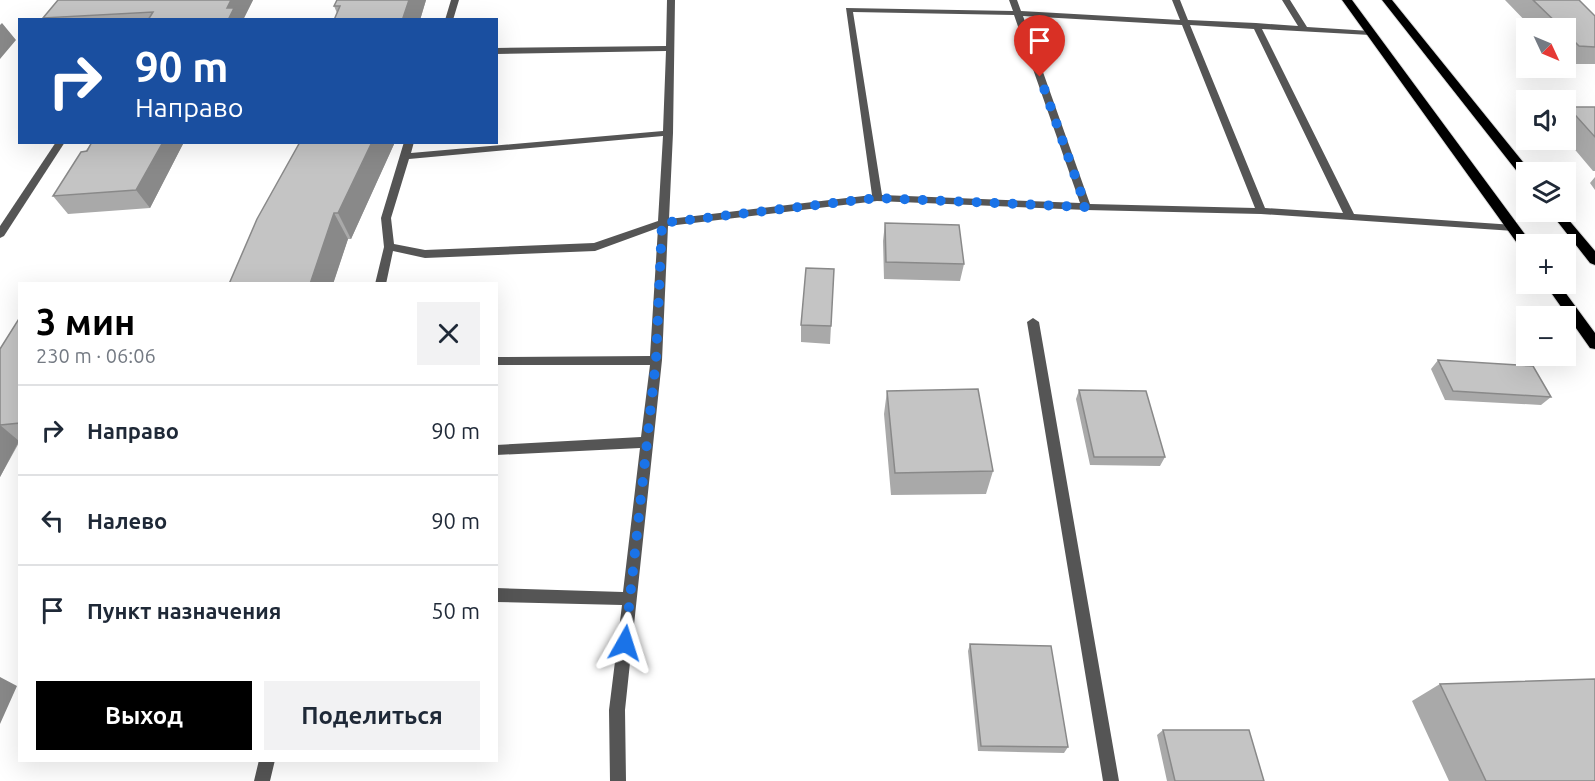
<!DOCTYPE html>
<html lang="ru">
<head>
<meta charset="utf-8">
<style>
	:root { --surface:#fff; --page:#f2f2f3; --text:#1f2937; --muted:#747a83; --line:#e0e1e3; --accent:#000 }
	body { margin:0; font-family:Ubuntu,sans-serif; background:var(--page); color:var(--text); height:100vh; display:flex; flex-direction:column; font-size:22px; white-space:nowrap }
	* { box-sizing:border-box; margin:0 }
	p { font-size:20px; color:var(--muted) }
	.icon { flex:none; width:33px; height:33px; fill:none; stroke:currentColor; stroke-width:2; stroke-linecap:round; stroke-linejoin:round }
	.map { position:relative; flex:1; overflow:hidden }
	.panel { position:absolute; left:18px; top:282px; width:480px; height:480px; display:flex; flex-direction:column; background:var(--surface); border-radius:0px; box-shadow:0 6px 24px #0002 }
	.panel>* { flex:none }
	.hud { position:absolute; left:18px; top:18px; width:480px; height:126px; border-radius:0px; box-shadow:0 6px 24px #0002; background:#1a4fa0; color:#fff; overflow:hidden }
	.needle { width:39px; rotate:134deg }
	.controls { position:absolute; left:1516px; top:18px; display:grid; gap:12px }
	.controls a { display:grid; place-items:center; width:60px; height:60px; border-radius:0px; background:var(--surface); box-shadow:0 6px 24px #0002; font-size:30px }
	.pin { position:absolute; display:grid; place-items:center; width:51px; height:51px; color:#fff; margin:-62px -26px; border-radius:50% 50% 50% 0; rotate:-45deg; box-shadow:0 0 6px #0007 }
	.pin .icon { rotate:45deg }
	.me { position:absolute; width:66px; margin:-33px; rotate:6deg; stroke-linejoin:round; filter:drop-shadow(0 0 4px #0008) }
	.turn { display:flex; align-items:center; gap:21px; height:126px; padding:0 18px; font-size:27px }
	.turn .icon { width:78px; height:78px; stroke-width:2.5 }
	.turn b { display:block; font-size:42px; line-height:51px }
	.round { display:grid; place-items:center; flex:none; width:63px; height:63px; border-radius:0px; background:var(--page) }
	.summary { display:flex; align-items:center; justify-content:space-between; height:102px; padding:0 18px }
	h1 { font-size:36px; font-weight:700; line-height:45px; color:var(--accent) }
	.action { display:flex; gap:12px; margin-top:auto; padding:12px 18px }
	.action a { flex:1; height:69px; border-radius:0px; background:var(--accent); color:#fff; font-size:24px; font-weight:700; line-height:69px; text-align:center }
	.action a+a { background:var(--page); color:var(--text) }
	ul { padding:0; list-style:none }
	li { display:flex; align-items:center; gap:18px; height:90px; padding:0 18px; border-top:2px solid var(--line) }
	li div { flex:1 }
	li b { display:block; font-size:22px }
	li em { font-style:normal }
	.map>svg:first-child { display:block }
</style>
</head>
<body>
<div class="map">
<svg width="1595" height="781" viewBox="0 0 1595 781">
	<rect width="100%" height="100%" fill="#fff"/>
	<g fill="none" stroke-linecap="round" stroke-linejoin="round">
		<g stroke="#dbdbdb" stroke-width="2">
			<path id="primary" d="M 1342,0 L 1352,0 L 1532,244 L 1527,244 L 1527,252 L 1522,250 Z
				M 1382,0 L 1392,0 L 1531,172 L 1527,172 L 1527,180 L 1523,179 Z
				M 1550,212 L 1562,212 L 1595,251 L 1595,265 L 1590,263 Z
				M 1545,284 L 1559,284 L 1595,333 L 1595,349 L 1590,348 Z"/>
		</g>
		<path fill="#555" fill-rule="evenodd" d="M 451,0 L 459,0 L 453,20 L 445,20 Z
			M 667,0 L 675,0 L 673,133 L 669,219 L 872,195 L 846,8 L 1013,11 L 1009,0 L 1017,0 L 1021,11 L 1180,20 L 1172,0 L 1180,0 L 1188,20 L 1256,23 L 1298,26 L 1282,0 L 1290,0 L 1307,27 L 1370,31 L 1374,33 L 1370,35 L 1262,29 L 1354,214 L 1514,225 L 1519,228 L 1514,231 L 1261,214 L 1086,210 L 877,201 L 668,226 L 662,360 L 625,710 L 626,781 L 610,781 L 609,710 L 622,605 L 496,602 L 496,588 L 623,592 L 640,448 L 496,455 L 496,445 L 641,437 L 650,365 L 496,365 L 496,357 L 650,356 L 658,228 L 595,251 L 425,258 L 393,251 L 386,284 L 375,284 L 384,247 L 381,218 L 404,142 L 414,142 L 411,153 L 663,131 L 666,51 L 496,54 L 496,48 L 666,46 ZM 853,12 L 1014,15 L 1080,203 L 882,195 ZM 1023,16 L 1182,25 L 1255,208 L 1090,204 ZM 1190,25 L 1254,29 L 1343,213 L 1265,208 ZM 663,136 L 658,221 L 594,243 L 425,250 L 394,244 L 391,218 L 409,159 Z
			M 1033,318 L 1039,322 L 1119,781 L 1103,781 L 1027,322 Z
			M 259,760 L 275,760 L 270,781 L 254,781 Z"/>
		<path fill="#555" fill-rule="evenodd" d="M 56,142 L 65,142 L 4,236 L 0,238 L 0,226 Z"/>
		<use href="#primary" fill="#000" fill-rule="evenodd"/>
	</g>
	<path fill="#a9a9a9" d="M 58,0 L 253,0 L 243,20 L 44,20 L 43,18 Z
		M 337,0 L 426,0 L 420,20 L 334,20 L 337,13 L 334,6 Z
		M 1505,0 L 1579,0 L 1595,16 L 1595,64 L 1566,64 L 1566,28 L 1532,28 Z
		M 1568,107 L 1595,107 L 1595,171 L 1593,171 L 1566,139 L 1566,109 Z
		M 92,142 L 184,142 L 150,208 L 68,214 L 53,196 Z
		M 395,142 L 351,239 L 348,239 L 333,284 L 229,284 Z
		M 1595,177 L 1595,190 L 1590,183 Z
		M 885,223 L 964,264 L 960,281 L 884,279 L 883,241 Z
		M 834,269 L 830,344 L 801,342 L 801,325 Z
		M 20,317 L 20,441 L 0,477 L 0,349 Z
		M 1438,360 L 1551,397 L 1541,405 L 1445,400 L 1431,369 Z
		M 1079,390 L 1165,457 L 1160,466 L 1090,465 L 1076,399 Z
		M 887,391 L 993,471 L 986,494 L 891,495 L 884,414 Z
		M 970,644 L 1068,747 L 1064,753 L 978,751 L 968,651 Z
		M 1440,684 L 1595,781 L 1449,781 L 1412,701 Z
		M 1163,730 L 1264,781 L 1167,781 L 1157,735 Z"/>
	<path fill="#898989" d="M 231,0 L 253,0 L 243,20 L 228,20 L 227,8 Z
		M 409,0 L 426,0 L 420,20 L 403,20 L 403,18 Z
		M 2,23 L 16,40 L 0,59 L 0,25 Z
		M 163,142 L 184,142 L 150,208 L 136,190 Z
		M 372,142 L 395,142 L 351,239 L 338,213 Z
		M 334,213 L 348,239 L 333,284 L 310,284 Z
		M 0,425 L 19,441 L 0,477 Z
		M 0,677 L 17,686 L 0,724 Z"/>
	<path fill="#c4c4c4" stroke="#898989" stroke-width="1.5" d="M 58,0 L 231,0 L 227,8 L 234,8 L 228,20 L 148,20 L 153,12 L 43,18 Z
		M 337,0 L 409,0 L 403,18 L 412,17 L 411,20 L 334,20 L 340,6 L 334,6 Z
		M 1533,0 L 1579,0 L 1595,16 L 1595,47 L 1579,46 L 1566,33 L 1566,28 L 1562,28 Z
		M 1568,107 L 1595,107 L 1595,137 Z
		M 92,142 L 163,142 L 136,190 L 53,196 L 81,152 L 87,151 Z
		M 300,142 L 372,142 L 338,213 L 334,213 L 310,284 L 229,284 L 257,219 Z
		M 885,223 L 959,225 L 964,264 L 886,262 Z
		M 806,268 L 834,269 L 831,326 L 801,325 Z
		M 20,317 L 20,423 L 0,425 L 0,349 Z
		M 1438,360 L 1533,366 L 1551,397 L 1453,391 Z
		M 978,389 L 993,471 L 895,473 L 887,391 Z
		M 1079,390 L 1146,391 L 1165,457 L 1094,457 Z
		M 970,644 L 1051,646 L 1068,747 L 981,746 Z
		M 1595,679 L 1595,781 L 1486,781 L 1440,684 Z
		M 1163,730 L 1249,730 L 1264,781 L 1175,781 Z"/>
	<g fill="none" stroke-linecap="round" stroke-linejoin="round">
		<path stroke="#1a73e8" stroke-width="10" stroke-dasharray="0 18" d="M 625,643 L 656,360 L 662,223 L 877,198 L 1086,207 L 1040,77"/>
	</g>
</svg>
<div class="controls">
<a><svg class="needle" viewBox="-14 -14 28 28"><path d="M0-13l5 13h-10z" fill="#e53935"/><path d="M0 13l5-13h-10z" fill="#747a83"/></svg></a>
<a><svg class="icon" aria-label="sound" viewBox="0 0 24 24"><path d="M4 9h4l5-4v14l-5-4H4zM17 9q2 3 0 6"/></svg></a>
<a><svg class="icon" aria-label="layers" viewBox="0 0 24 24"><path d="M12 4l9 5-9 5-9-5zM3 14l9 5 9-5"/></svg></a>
<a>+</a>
<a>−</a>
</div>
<div class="pin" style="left:1040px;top:77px;background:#d93025"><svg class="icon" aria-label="arrive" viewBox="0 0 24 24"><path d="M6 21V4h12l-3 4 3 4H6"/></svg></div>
<svg class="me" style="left:625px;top:643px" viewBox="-20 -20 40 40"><path d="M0-17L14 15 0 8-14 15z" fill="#1a73e8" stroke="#fff" stroke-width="4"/></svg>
<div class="hud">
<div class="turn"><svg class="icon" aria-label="right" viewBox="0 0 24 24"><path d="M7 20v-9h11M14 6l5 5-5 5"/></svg><div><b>90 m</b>Направо</div></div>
</div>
<section class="panel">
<div class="summary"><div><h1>3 мин</h1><p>230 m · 06:06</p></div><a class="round"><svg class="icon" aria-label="close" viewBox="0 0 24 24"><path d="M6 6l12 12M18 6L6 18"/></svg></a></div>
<ul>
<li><svg class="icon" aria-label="right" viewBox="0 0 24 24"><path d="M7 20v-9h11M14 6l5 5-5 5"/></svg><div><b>Направо</b></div><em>90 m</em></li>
<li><svg class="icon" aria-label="left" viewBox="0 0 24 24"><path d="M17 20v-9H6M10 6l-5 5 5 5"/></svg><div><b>Налево</b></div><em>90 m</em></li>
<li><svg class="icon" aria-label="arrive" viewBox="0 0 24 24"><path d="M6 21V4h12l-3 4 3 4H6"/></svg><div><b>Пункт назначения</b></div><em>50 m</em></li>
</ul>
<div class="action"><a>Выход</a><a>Поделиться</a></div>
</section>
</div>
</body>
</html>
